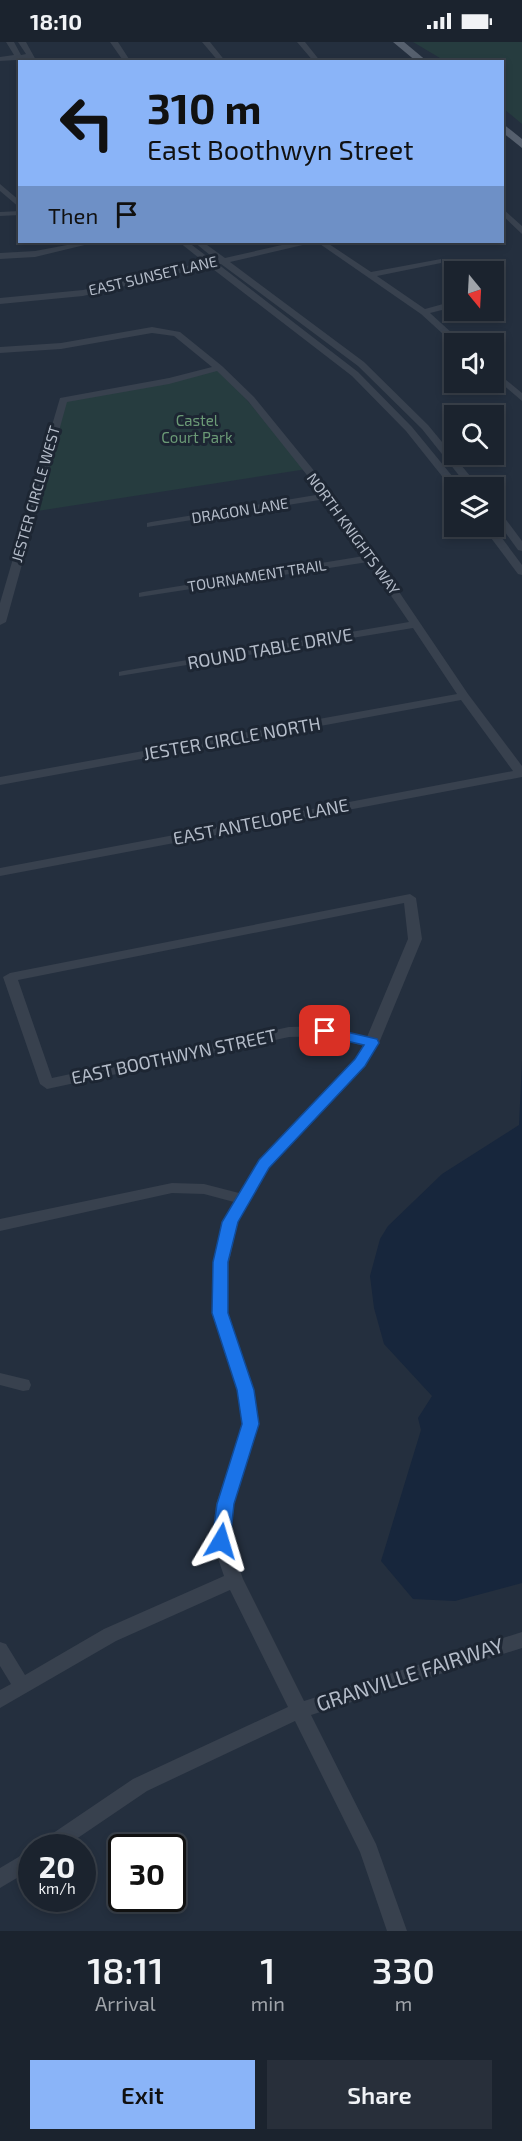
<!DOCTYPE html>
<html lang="en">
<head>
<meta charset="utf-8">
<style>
	:root { --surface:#1b232e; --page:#282f3a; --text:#f1f3f6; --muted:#a0a4aa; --line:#39404a; --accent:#8ab4f8 }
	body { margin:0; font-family:"Exo 2",sans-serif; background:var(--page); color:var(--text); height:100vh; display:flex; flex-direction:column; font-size:22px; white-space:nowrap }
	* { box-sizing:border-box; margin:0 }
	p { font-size:20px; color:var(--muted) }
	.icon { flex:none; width:33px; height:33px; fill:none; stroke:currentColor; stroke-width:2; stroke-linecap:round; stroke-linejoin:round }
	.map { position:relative; height:1889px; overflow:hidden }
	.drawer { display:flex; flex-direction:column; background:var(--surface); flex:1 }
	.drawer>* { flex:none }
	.hud { position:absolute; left:18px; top:18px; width:486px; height:183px; border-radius:0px; box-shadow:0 3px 9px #0003,0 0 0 2px var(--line); background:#8ab4f8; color:#111; overflow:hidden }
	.needle { width:39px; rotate:162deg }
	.fabs { position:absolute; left:444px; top:219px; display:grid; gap:12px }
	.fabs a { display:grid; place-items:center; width:60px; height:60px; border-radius:0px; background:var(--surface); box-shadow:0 3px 9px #0003,0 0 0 2px var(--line); font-size:30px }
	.speed { position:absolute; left:18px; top:1792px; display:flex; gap:12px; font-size:30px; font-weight:700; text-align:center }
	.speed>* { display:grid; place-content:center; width:78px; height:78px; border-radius:50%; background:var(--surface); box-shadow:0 3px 9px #0003,0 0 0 2px var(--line); line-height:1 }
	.speed small { font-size:15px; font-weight:400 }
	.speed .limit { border:3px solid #111; border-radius:9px; background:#fff; color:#111 }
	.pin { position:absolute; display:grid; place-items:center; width:51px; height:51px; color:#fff; margin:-26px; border-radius:12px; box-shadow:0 3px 9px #0006 }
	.me { position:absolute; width:66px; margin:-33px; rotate:7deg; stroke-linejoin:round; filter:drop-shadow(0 0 4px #0008) }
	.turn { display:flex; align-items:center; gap:21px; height:126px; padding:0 30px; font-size:27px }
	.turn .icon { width:78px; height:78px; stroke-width:2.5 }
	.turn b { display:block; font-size:42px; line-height:51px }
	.then { display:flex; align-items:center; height:57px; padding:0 30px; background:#0003; gap:12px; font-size:22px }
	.eta { display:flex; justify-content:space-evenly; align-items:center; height:102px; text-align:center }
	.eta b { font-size:36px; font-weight:600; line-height:42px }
	.action { display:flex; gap:12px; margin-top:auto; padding:12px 30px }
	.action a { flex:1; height:69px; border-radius:0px; background:var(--accent); color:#111; font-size:24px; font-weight:600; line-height:69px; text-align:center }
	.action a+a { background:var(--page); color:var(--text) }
	.status { display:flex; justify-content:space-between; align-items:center; height:42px; padding:0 30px; background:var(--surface); direction:ltr }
	.status svg { height:16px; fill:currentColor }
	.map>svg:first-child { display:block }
</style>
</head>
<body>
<div class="status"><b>18:10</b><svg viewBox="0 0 49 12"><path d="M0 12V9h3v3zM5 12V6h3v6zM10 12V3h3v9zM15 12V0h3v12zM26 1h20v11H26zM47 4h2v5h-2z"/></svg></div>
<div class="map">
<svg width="522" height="1889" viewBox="0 0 522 1889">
	<rect width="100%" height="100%" fill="#242f3e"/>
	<path fill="#263c3f" d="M 413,0 L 522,0 L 522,82 L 503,66 L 502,20 L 445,19 Z
		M 219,326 L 307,427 L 31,470 L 63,358 Z"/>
	<path fill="#17263c" d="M 522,1019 L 522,1541 L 455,1559 L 413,1557 L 381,1519 L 421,1388 L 418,1376 L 432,1354 L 384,1302 L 374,1266 L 370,1234 L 380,1197 L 388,1184 L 442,1132 L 519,1083 Z"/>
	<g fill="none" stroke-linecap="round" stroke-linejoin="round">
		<path fill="#38414e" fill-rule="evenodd" d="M 6,0 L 14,0 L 21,13 L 26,12 L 18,0 L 26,0 L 37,20 L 30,20 L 28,16 L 23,17 L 24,20 L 20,20 L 20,22 L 16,18 L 0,19 L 0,15 L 14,13 Z
			M 110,0 L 118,0 L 131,20 L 124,20 Z
			M 202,0 L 210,0 L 226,20 L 219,20 Z
			M 297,0 L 305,0 L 321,20 L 314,20 Z
			M 0,142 L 20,159 L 20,166 L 0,149 Z
			M 502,166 L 522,184 L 522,192 L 502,173 Z
			M 20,169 L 20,173 L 0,174 L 0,170 Z
			M 83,200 L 97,200 L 35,215 L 0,217 L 0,211 L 35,209 Z
			M 179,200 L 188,200 L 213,219 L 216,218 L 194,200 L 203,200 L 225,216 L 295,200 L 308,200 L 307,202 L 230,220 L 364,320 L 428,383 L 480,446 L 469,446 L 422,387 L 358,324 L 221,222 L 218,222 L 358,330 L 412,385 L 462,446 L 454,446 L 453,448 L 406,389 L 352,334 L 209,224 L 83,254 L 0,262 L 0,256 L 83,248 L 204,220 Z
			M 317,200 L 326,200 L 371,230 L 441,217 L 441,221 L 377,234 L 425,267 L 454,259 L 454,265 L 430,271 L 464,302 L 454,302 L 421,272 Z
			M 152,285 L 180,290 L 222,324 L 254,355 L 333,452 L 468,652 L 522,724 L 522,735 L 0,834 L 0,826 L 513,729 L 461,658 L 0,743 L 0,735 L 457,652 L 413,586 L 119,634 L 119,630 L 123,629 L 409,580 L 368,520 L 139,555 L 139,551 L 143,550 L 364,514 L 326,457 L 147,485 L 147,481 L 151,480 L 322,452 L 248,359 L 217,329 L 169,342 L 67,360 L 6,580 L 0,583 L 0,561 L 60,356 L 169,336 L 212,325 L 174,294 L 152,291 L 61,307 L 0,311 L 0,305 L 61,301 Z
			M 494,328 L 522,351 L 522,359 L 494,335 Z
			M 494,466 L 498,467 L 522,499 L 522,509 L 518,508 L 494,475 Z
			M 482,484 L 493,484 L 522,523 L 522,533 L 518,532 Z
			M 410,852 L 416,856 L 422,897 L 379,1001 L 365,1024 L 269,1126 L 238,1180 L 229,1220 L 228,1271 L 253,1348 L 259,1382 L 234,1462 L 230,1499 L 243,1537 L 304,1659 L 522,1590 L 522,1606 L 311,1673 L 376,1802 L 407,1889 L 387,1889 L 360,1810 L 295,1679 L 147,1749 L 63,1806 L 37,1806 L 40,1800 L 133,1737 L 288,1665 L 230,1548 L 116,1599 L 0,1666 L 0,1648 L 11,1642 L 0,1624 L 0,1600 L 6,1602 L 25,1633 L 104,1587 L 224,1534 L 212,1499 L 216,1462 L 243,1382 L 237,1348 L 212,1271 L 213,1220 L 222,1180 L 234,1160 L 204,1152 L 172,1151 L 0,1189 L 0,1177 L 172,1141 L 204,1142 L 239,1151 L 259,1118 L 355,1018 L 364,1004 L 325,994 L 289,995 L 47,1047 L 40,1042 L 3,935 L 10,931 ZM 404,861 L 408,897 L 367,995 L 325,984 L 289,985 L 52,1036 L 18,938 Z
			M 0,1331 L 29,1338 L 31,1343 L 29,1348 L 23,1349 L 0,1343 Z
			M 32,1807 L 32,1827 L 0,1846 L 0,1826 Z"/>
		<path fill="#56606e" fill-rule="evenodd" d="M 393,0 L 404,0 L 428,20 L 417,20 Z
			M 502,81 L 522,97 L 522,106 L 502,90 Z"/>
	</g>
	<path fill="#1a73e8" stroke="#114b97" stroke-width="1.5" d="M 325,985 L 377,997 L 379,1001 L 365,1024 L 269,1126 L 238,1180 L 228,1220 L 228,1271 L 254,1348 L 259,1382 L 234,1462 L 230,1499 L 227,1505 L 221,1507 L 215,1505 L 212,1499 L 217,1462 L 242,1382 L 237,1348 L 212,1271 L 213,1220 L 222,1180 L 259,1118 L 355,1017 L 364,1003 L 320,993 L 318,989 Z"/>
	<g text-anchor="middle" stroke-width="6" stroke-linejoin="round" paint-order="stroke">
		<g font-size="15" fill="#b4bcc9" stroke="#1d2633">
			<text transform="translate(153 234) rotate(-13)" y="5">EAST SUNSET LANE</text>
			<text transform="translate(36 452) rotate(-74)" y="5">JESTER CIRCLE WEST</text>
			<text transform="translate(240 469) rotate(-9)" y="5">DRAGON LANE</text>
			<text transform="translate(353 492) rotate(54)" y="5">NORTH KNIGHTS WAY</text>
			<text transform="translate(257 534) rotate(-9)" y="5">TOURNAMENT TRAIL</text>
		</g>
		<g font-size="15" fill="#6b9a76" stroke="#1d2633">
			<text x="197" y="384">Castel<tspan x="197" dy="17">Court Park</tspan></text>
		</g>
		<g font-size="18" fill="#b4bcc9" stroke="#1d2633">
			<text transform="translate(270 607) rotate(-10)" y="6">ROUND TABLE DRIVE</text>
			<text transform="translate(232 697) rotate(-10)" y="6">JESTER CIRCLE NORTH</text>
			<text transform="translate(261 780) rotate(-11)" y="6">EAST ANTELOPE LANE</text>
			<text transform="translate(174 1015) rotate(-12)" y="6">EAST BOOTHWYN STREET</text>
		</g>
		<g font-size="21" fill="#b4bcc9" stroke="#1d2633">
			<text transform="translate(410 1633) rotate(-18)" y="7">GRANVILLE FAIRWAY</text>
		</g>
	</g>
</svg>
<div class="fabs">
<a><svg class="needle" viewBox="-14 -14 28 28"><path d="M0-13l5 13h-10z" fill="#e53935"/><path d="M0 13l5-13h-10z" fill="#a0a4aa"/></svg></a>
<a><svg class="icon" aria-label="sound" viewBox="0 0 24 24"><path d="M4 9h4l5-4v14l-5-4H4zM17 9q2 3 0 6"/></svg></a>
<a><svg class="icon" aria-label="search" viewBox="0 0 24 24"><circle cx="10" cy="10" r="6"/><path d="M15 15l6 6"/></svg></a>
<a><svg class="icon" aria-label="layers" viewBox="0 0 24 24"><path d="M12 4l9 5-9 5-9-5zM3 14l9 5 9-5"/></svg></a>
</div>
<div class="speed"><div>20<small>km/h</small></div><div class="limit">30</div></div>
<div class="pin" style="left:325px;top:989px;background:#d93025"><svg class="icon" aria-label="arrive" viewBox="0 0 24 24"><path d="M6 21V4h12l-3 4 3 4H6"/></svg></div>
<svg class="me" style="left:221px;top:1499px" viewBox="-20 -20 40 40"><path d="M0-17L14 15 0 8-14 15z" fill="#1a73e8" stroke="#fff" stroke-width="4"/></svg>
<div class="hud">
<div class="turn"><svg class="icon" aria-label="left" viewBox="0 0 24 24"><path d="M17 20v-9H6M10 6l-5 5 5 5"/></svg><div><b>310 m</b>East Boothwyn Street</div></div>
<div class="then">Then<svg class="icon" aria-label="arrive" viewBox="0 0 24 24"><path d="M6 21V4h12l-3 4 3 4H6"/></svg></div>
</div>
</div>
<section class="drawer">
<div class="eta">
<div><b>18:11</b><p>Arrival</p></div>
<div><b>1</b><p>min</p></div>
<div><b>330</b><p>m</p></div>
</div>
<div class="action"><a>Exit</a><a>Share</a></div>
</section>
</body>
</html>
